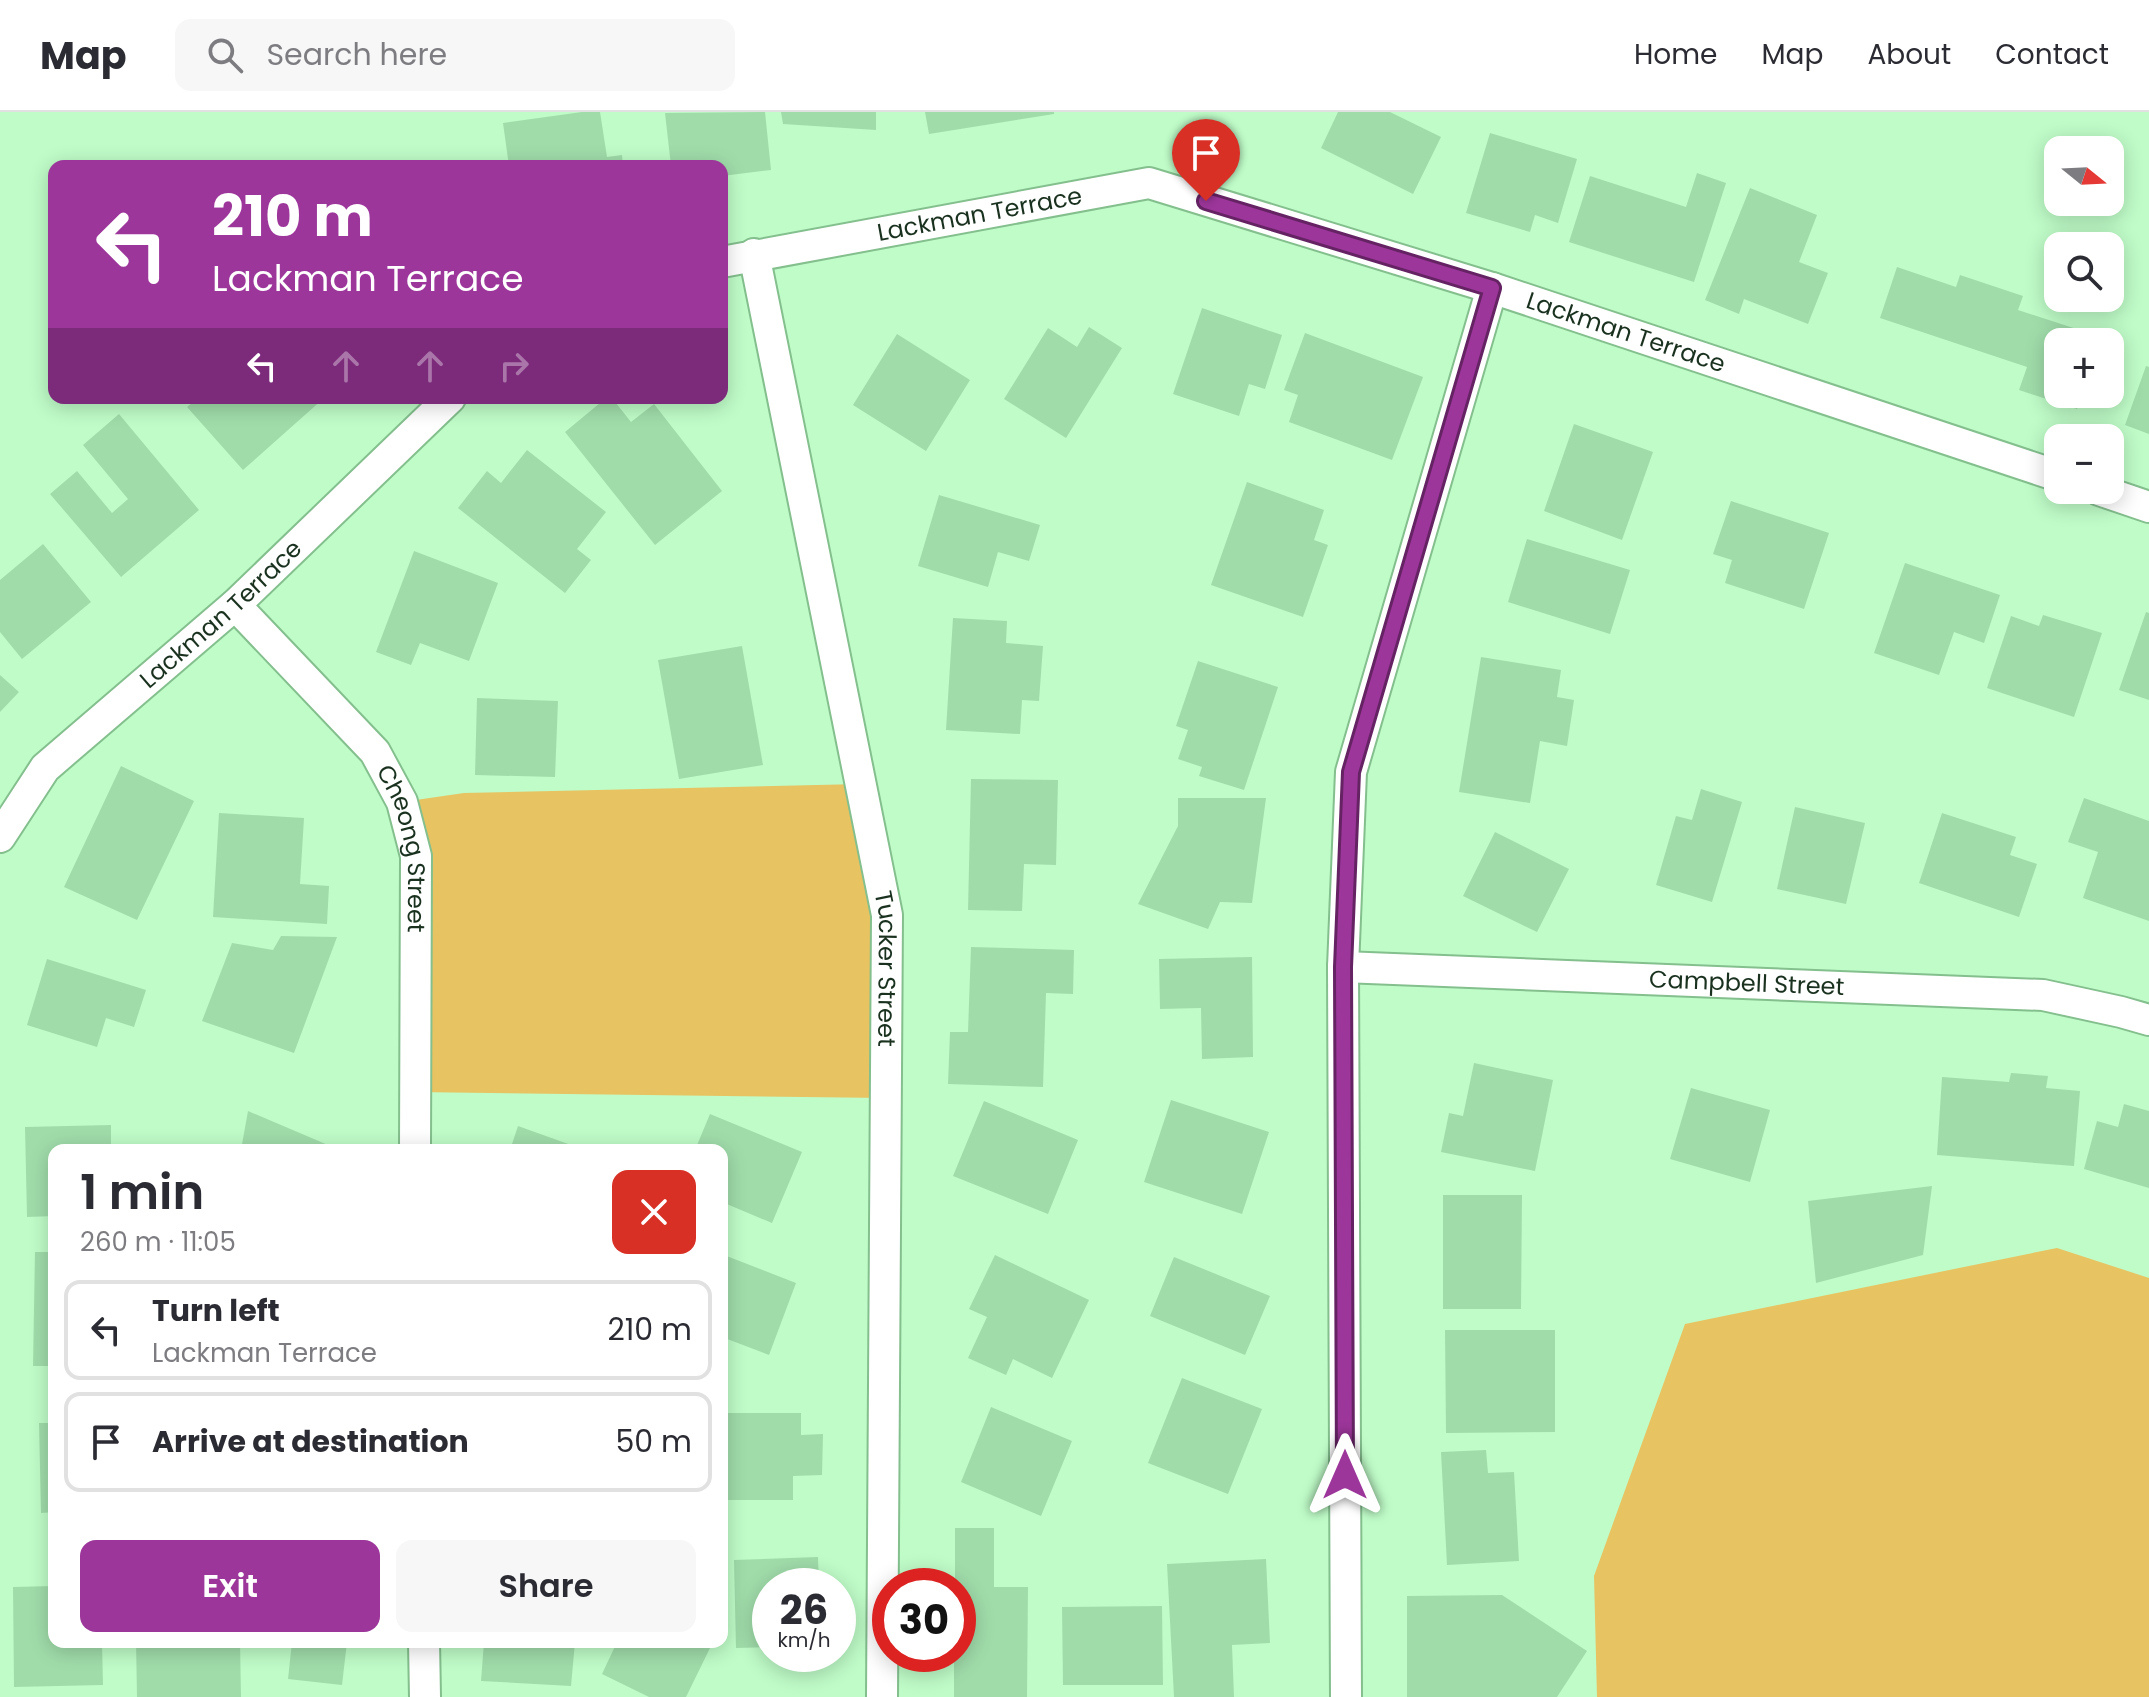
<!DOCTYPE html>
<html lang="en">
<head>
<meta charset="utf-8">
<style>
	:root { --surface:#fff; --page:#f7f7f7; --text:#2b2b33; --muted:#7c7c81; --line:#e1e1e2; --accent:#9c369a }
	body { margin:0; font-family:Poppins,sans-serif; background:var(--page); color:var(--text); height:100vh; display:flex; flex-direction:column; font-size:30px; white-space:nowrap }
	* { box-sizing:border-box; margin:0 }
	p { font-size:26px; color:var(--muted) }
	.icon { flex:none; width:44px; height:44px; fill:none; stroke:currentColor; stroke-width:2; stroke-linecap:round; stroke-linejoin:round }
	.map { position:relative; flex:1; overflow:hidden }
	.drawer { position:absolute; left:48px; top:1032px; width:680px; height:504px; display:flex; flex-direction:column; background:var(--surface); border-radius:16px; box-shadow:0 4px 20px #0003 }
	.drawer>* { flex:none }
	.guide { position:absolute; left:48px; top:48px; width:680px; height:244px; border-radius:16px; box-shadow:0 4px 20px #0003; background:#9c369a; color:#fff; overflow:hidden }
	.needle { width:52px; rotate:108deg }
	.buttons { position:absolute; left:2044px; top:24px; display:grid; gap:16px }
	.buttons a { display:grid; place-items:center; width:80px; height:80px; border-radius:16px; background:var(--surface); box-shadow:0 4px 20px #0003; font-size:40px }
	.speed { position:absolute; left:752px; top:1456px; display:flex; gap:16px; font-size:40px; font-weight:700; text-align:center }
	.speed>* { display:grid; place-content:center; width:104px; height:104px; border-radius:50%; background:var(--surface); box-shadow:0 4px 20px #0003; line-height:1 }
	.speed small { font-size:20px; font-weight:400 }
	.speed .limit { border:12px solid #d22; background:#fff; color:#111 }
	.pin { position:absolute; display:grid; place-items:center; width:68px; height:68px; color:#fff; margin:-82px -34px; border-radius:50% 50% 50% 0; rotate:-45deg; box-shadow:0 0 8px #0007 }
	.pin .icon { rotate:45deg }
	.me { position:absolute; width:88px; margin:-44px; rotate:0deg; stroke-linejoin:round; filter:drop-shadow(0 0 6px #0008) }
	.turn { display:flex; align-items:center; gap:28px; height:168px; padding:0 32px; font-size:36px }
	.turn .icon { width:104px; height:104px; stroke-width:2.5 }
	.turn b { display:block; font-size:56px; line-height:68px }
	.lanes { display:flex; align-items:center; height:76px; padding:0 32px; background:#0003; justify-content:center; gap:40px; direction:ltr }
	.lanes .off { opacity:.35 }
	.round { display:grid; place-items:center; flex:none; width:84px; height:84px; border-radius:16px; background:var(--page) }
	.summary { display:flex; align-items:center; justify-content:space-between; height:136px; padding:0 32px }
	h1 { font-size:48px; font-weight:600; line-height:60px }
	.button { display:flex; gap:16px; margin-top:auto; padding:16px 32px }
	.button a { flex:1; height:92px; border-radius:16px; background:var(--accent); color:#fff; font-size:32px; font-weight:600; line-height:92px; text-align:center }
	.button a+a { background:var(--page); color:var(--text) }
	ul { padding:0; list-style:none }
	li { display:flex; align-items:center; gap:24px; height:100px; margin:0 16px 12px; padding:0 16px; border:4px solid var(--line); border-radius:16px }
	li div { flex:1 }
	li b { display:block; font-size:30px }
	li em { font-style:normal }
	header { display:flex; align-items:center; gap:48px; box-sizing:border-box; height:112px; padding:0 40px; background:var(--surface); border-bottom:2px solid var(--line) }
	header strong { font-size:38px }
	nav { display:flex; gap:44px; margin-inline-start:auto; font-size:28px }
	.search { width:560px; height:72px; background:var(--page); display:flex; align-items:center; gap:20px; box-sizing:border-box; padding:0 28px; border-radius:16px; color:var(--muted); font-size:30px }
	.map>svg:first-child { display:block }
</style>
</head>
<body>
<header>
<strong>Map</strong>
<div class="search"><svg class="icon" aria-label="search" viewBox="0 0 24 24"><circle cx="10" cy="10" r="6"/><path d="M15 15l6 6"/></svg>Search here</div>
<nav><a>Home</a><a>Map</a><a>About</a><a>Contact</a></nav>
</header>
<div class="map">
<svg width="2149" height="1585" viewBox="0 0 2149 1585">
	<rect width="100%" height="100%" fill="#bffcc8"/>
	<path fill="#e8c361" d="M 861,672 L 887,803 L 886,986 L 414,980 L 402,690 L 464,681 Z
		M 2057,1136 L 2149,1166 L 2149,1585 L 1597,1585 L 1594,1464 L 1685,1212 Z"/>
	<path fill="#a0dcaa" d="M 582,0 L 600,0 L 607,45 L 622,43 L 623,54 L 509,54 L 503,11 Z
		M 765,0 L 771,58 L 722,64 L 722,54 L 671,54 L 665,1 Z
		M 781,0 L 876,0 L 876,18 L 783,12 Z
		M 925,0 L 1054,0 L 1054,2 L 929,22 Z
		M 1338,0 L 1390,0 L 1441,25 L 1413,82 L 1321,36 Z
		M 1490,21 L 1577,47 L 1558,111 L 1535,103 L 1530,120 L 1466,101 Z
		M 1697,61 L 1726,71 L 1694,170 L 1569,130 L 1590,64 L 1686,95 Z
		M 1750,76 L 1817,103 L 1799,150 L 1828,161 L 1808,212 L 1744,187 L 1739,202 L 1705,188 Z
		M 1897,155 L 1956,175 L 1960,163 L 2023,184 L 2018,198 L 2101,225 L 2099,230 L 2058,230 L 2058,282 L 2082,282 L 2077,297 L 2019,278 L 2027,255 L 1880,206 Z
		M 1202,196 L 1282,223 L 1265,277 L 1249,272 L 1239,304 L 1173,282 Z
		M 1089,215 L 1122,236 L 1066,326 L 1004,287 L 1048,216 L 1077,235 Z
		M 1305,221 L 1423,265 L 1392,348 L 1289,310 L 1298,283 L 1284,278 Z
		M 897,222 L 970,268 L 926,339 L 853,293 Z
		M 2146,254 L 2149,255 L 2149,322 L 2125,313 Z
		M 198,286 L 324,286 L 243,358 L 187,295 Z
		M 606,286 L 612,286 L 631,310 L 654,292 L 722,379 L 655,433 L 565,320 Z
		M 119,302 L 199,398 L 121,465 L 50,382 L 77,359 L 112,401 L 128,387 L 83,333 Z
		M 1574,312 L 1653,340 L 1622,428 L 1544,399 Z
		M 527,338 L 606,400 L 577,437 L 591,448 L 565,481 L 458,396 L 487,359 L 501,371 Z
		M 1247,370 L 1324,398 L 1314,428 L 1328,433 L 1303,505 L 1211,473 Z
		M 939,383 L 1040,413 L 1029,449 L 998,440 L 988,475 L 918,454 Z
		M 1731,389 L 1829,421 L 1804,497 L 1725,471 L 1732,448 L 1713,442 Z
		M 1527,427 L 1630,458 L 1610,522 L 1508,490 Z
		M 43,432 L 91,490 L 22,547 L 0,520 L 0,468 Z
		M 414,439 L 498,471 L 469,549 L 420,531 L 411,553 L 376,540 Z
		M 1905,451 L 2000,483 L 1984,531 L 1954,520 L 1939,563 L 1874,541 Z
		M 2146,500 L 2149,501 L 2149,588 L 2119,578 Z
		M 2043,503 L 2102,521 L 2074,605 L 1987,576 L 2011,504 L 2039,514 Z
		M 953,506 L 1007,509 L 1006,531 L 1043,534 L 1039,589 L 1022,588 L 1020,622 L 946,618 Z
		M 742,534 L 763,653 L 679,667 L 658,548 Z
		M 1481,545 L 1561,558 L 1557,585 L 1574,588 L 1567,634 L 1540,629 L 1530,691 L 1459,680 Z
		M 1198,549 L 1278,575 L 1244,678 L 1199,664 L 1202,655 L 1178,647 L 1188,618 L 1176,614 Z
		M 0,563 L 19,580 L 0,600 Z
		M 477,586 L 558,589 L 555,665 L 475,663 Z
		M 121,654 L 194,689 L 137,808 L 64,775 Z
		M 971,667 L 1058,668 L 1056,753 L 1024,752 L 1022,799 L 968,798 Z
		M 1701,677 L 1742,690 L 1712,790 L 1656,773 L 1676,704 L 1692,708 Z
		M 1178,686 L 1266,686 L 1252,791 L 1220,790 L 1208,817 L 1138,792 L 1178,714 Z
		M 2084,686 L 2149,709 L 2149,809 L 2083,786 L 2098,740 L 2068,730 Z
		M 1795,695 L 1865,711 L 1846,792 L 1777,777 Z
		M 219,701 L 304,706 L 300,772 L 329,774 L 327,812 L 213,805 Z
		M 1942,701 L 2016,725 L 2010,743 L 2037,752 L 2019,805 L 1919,771 Z
		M 1495,720 L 1569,757 L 1537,820 L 1463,784 Z
		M 281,824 L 337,825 L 294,941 L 202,909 L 232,831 L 273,838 Z
		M 971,835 L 1074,838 L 1073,882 L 1046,881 L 1043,975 L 948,972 L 950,920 L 968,920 Z
		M 1252,845 L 1253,945 L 1202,947 L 1201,896 L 1160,897 L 1159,847 Z
		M 47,847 L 146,878 L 134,915 L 106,906 L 97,935 L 27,913 Z
		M 1474,951 L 1553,968 L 1535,1059 L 1441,1040 L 1449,1001 L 1463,1004 Z
		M 2011,961 L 2048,964 L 2046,976 L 2080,979 L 2074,1054 L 1937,1043 L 1942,965 L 2009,970 Z
		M 1691,976 L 1770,998 L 1750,1070 L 1670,1047 Z
		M 1171,988 L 1269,1020 L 1242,1102 L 1144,1070 Z
		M 984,989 L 1078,1028 L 1048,1102 L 953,1064 Z
		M 2124,992 L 2149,999 L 2149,1076 L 2084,1057 L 2097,1009 L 2118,1015 Z
		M 248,999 L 328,1033 L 326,1038 L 241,1038 Z
		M 710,1002 L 802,1040 L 772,1111 L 722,1090 L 722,1038 L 695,1038 Z
		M 111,1013 L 111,1038 L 54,1038 L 54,1104 L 27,1105 L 25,1015 Z
		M 518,1014 L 585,1038 L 510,1038 Z
		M 1932,1074 L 1923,1143 L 1816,1171 L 1808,1089 Z
		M 1443,1083 L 1522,1083 L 1521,1197 L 1443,1197 Z
		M 35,1140 L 54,1140 L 54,1254 L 33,1254 Z
		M 724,1143 L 796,1171 L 769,1243 L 722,1225 L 722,1148 Z
		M 995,1143 L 1089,1188 L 1052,1266 L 1013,1247 L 1006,1263 L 968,1246 L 987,1205 L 969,1197 Z
		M 1174,1145 L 1270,1184 L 1245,1243 L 1150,1204 Z
		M 1445,1218 L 1555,1218 L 1555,1320 L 1446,1321 Z
		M 1182,1266 L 1262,1297 L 1228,1382 L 1148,1351 Z
		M 991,1295 L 1072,1329 L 1041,1404 L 961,1370 Z
		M 725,1301 L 801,1301 L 801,1323 L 823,1322 L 822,1363 L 793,1364 L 793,1388 L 725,1388 Z
		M 39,1311 L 54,1311 L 54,1400 L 41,1401 Z
		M 1486,1338 L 1488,1361 L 1514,1360 L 1519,1449 L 1447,1453 L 1441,1340 Z
		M 955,1416 L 994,1416 L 994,1475 L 1028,1475 L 1027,1585 L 954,1585 L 954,1542 L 958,1542 L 958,1474 L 955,1474 Z
		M 818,1445 L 819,1474 L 770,1474 L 770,1535 L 736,1536 L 734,1448 Z
		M 1266,1447 L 1270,1531 L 1232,1533 L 1234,1585 L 1174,1585 L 1167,1452 Z
		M 54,1474 L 54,1530 L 102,1530 L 103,1573 L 14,1575 L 13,1475 Z
		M 1502,1483 L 1587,1539 L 1557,1585 L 1407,1585 L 1407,1484 Z
		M 1162,1494 L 1163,1573 L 1063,1573 L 1062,1495 Z
		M 136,1530 L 240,1530 L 241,1585 L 137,1585 Z
		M 292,1530 L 347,1530 L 342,1573 L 288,1567 Z
		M 484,1530 L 575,1530 L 571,1574 L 481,1569 Z
		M 617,1530 L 697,1530 L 710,1536 L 686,1585 L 649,1585 L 602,1562 Z"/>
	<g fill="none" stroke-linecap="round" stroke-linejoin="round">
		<g stroke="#84bf8e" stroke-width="34">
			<g id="minor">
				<path id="s1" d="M 754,142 L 887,803 L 882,1585"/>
				<path id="s2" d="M 722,150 L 1149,71 L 1492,176 L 2058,364"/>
				<path d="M 2099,378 L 2149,395"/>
				<path id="s3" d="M 235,493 L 375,640 L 402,690 L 416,744 L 415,1038"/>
				<path id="s4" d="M 0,725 L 45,656 L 235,493 L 450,286"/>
				<path id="s5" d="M 1343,855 L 2043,883 L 2121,900 L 2149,908"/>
				<path d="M 424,1530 L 425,1585"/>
				<path d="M 1346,1585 L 1343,855 L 1351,660 L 1492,176"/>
			</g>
		</g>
		<use href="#minor" stroke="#fff" stroke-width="30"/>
	</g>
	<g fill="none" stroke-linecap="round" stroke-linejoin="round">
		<g stroke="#652364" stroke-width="20">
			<path id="route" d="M 1206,89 L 1492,176 L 1351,660 L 1343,855 L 1345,1363"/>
		</g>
		<use href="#route" stroke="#9c369a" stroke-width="14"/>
	</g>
	<g text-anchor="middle" stroke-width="7" stroke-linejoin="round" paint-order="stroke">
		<g font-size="24" fill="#19311e" stroke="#fff">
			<text dy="8" stroke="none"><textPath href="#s2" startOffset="262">Lackman Terrace</textPath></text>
			<text dy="8" stroke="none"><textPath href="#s2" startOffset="934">Lackman Terrace</textPath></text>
			<text dy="8" stroke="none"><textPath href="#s4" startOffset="316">Lackman Terrace</textPath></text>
			<text dy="8" stroke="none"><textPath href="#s3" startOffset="306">Cheong Street</textPath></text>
			<text dy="8" stroke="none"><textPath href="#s1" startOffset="728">Tucker Street</textPath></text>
			<text dy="8" stroke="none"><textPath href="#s5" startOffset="404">Campbell Street</textPath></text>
		</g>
	</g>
</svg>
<div class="buttons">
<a><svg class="needle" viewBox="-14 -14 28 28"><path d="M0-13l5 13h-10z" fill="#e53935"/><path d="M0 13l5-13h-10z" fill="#7c7c81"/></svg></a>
<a><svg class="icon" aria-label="search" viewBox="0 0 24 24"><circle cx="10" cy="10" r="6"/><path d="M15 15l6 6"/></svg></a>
<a>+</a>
<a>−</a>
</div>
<div class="speed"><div>26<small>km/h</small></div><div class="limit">30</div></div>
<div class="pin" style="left:1206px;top:89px;background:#d93025"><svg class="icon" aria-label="arrive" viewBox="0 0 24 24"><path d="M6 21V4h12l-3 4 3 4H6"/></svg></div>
<svg class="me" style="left:1345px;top:1363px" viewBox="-20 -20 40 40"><path d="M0-17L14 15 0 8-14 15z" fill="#9c369a" stroke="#fff" stroke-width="4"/></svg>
<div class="guide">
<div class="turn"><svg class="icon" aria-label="left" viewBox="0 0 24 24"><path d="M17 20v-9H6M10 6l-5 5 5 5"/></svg><div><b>210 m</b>Lackman Terrace</div></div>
<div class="lanes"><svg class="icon" aria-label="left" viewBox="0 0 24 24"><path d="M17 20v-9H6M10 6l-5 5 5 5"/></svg><svg class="icon off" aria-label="ahead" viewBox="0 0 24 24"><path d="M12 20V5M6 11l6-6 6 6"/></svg><svg class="icon off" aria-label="ahead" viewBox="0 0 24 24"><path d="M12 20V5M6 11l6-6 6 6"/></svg><svg class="icon off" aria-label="right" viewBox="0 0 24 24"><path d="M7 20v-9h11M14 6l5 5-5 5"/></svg></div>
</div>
<section class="drawer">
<div class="summary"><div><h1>1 min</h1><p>260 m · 11:05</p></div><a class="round" style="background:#d93025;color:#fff"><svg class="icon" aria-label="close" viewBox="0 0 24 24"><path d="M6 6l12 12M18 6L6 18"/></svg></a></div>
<ul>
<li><svg class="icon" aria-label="left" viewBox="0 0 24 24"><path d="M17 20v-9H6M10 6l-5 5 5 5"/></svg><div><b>Turn left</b><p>Lackman Terrace</p></div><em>210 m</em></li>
<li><svg class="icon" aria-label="arrive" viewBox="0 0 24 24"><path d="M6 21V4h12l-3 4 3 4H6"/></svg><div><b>Arrive at destination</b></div><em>50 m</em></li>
</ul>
<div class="button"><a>Exit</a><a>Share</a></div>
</section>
</div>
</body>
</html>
